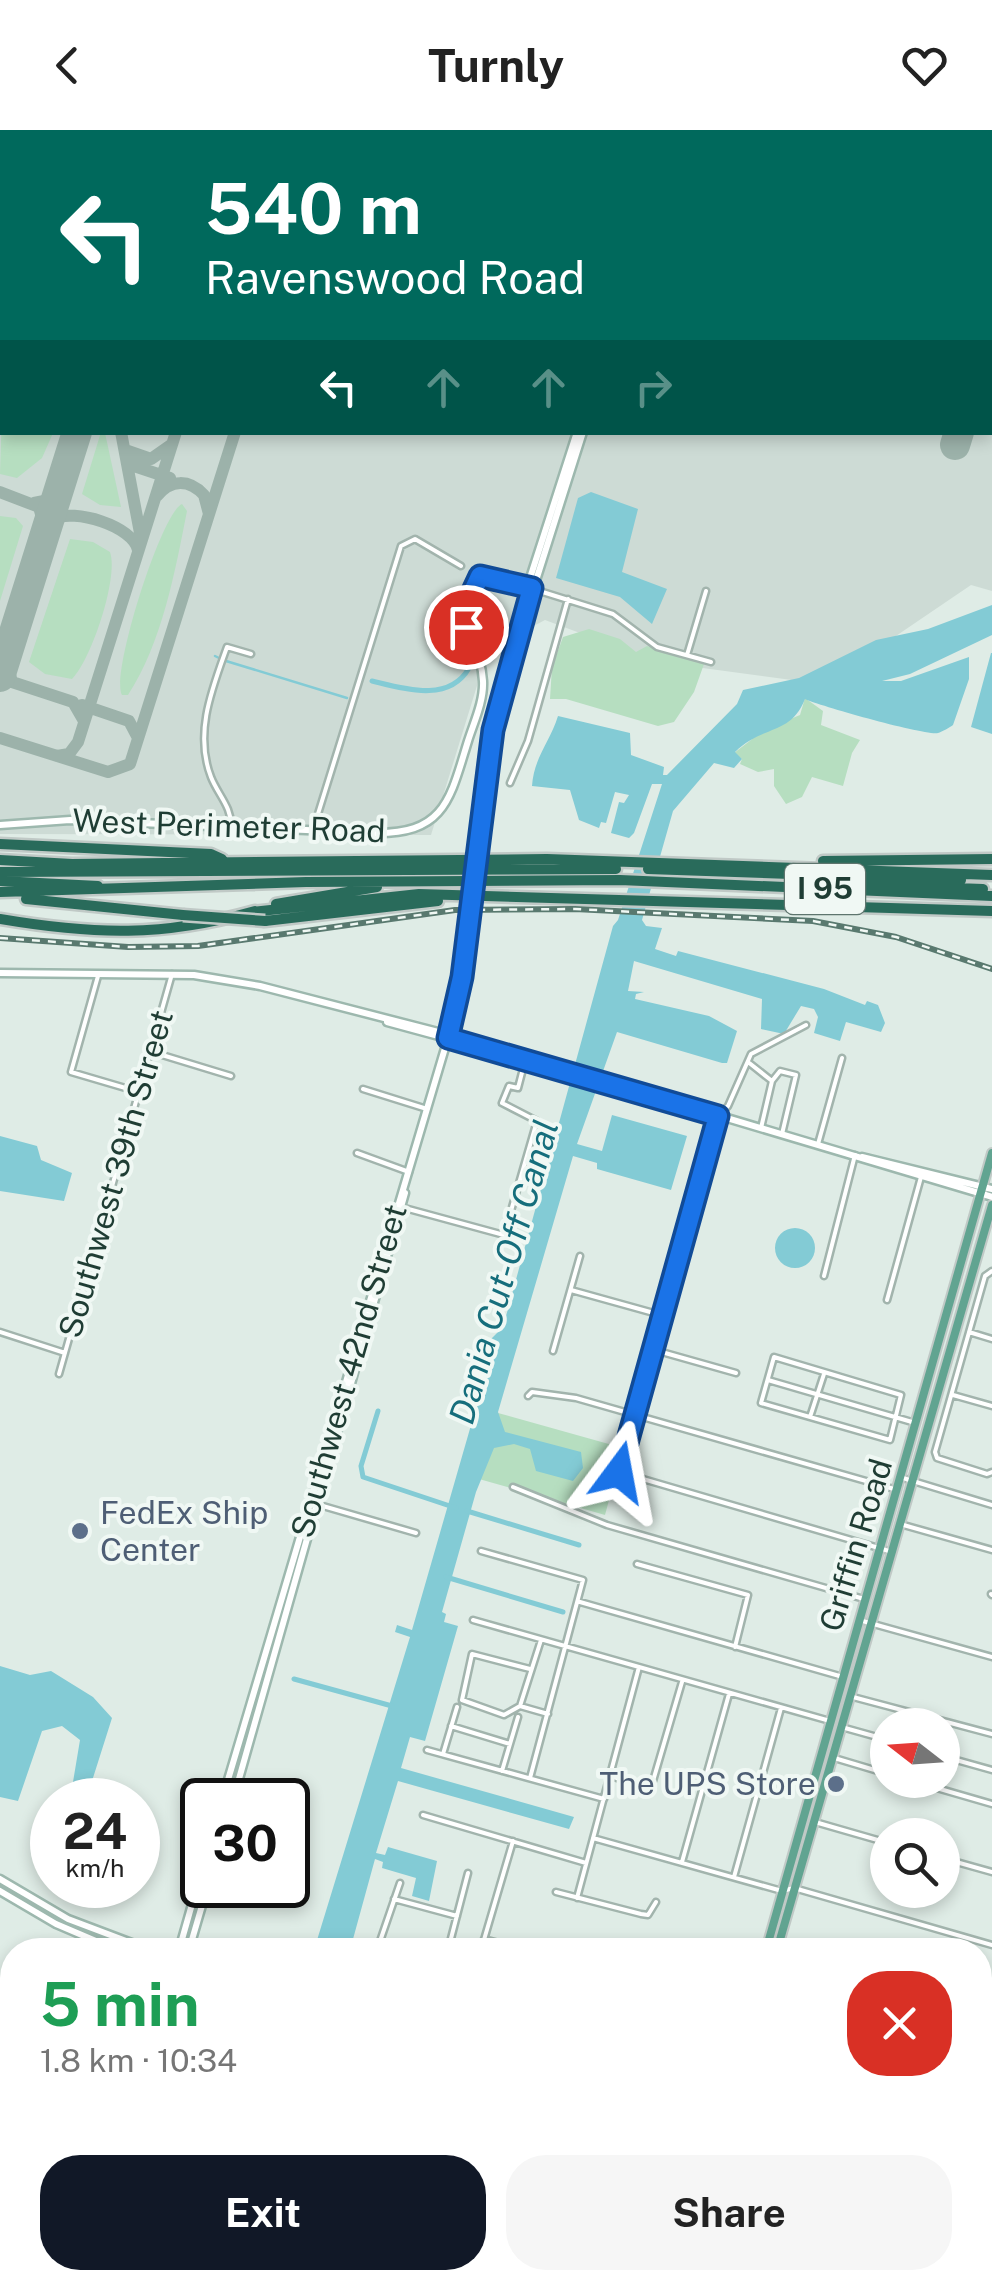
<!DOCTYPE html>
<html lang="en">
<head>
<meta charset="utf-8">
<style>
	:root { --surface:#fff; --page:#f6f6f6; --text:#222; --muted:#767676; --accent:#111827 }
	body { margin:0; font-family:"Public Sans",sans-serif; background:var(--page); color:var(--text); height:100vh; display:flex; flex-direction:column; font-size:38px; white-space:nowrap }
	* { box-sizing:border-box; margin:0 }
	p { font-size:32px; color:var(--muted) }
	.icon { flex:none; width:55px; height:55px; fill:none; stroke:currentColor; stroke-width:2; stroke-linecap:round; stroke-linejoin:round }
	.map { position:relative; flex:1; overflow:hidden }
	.drawer { position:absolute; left:0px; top:1808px; width:992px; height:352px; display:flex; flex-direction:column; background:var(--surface); border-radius:40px 40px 0 0; box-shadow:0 5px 15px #0003 }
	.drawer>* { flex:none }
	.banner { position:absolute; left:0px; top:0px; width:992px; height:305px; box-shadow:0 5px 15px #0003; background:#00695c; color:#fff; overflow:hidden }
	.needle { width:65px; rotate:287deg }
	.buttons { position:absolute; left:870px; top:1578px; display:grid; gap:20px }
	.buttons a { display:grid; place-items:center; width:90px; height:90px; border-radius:50%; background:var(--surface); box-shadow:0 5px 15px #0003; font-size:50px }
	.speed { position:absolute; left:30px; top:1648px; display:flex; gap:20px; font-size:50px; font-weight:700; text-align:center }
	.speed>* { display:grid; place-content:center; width:130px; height:130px; border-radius:50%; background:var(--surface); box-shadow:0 5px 15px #0003; line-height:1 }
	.speed small { font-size:25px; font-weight:400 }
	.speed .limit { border:5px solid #111; border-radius:15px; background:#fff; color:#111 }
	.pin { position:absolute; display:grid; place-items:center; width:85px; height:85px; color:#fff; margin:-42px; border:5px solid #fff; border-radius:50%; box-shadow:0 2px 10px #0007 }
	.me { position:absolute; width:110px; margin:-55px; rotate:13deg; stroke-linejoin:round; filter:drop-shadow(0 0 8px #0008) }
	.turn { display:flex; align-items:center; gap:35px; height:210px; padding:0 40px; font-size:45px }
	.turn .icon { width:130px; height:130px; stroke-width:2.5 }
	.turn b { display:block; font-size:70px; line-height:85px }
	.lanes { display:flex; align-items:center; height:95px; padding:0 40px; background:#0003; justify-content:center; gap:50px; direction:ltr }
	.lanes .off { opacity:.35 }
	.round { display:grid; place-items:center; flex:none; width:105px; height:105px; border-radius:40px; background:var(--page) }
	.overview { display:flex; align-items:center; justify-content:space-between; height:170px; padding:0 40px }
	h1 { font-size:60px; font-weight:700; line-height:75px; color:#1e9e55 }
	.button { display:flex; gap:20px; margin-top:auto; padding:20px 40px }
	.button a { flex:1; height:115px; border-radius:40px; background:var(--accent); color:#fff; font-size:40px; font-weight:700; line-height:115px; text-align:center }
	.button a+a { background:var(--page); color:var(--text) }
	header { display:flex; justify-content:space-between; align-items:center; height:130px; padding:0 40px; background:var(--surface); font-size:45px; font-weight:700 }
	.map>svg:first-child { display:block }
</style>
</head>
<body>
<header><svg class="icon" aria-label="back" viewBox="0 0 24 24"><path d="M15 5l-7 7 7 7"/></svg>Turnly<svg class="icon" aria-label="heart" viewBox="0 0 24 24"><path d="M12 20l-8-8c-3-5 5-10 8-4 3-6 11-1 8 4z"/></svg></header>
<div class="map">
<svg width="992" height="2158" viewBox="0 0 992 2158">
	<rect width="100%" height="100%" fill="#dfece6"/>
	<path fill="#cddbd5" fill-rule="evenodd" d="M 0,0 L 992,0 L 992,461 L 971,455 L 890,510 L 799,551 L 658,532 L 545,490 L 488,520 L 431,705 L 0,704 ZM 2,2 L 990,2 L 990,302 L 2,302 Z"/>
	<path fill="#b6dec0" d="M 2,279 L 2,302 L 53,303 L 42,328 L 17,348 L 0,344 Z
		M 101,302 L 105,303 L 121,377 L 100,375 L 82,364 Z
		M 182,374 L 187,381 C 175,442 162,513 128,565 L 122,565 C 110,546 161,383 182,374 Z
		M 0,386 L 16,388 L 23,396 L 0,471 Z
		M 70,409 L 93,412 L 110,422 C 119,447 91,531 72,549 L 45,544 L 29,532 Z
		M 589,499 L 620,509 L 636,522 L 647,516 L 704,534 L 694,562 L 674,592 L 658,596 L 566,569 L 550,569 L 552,537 L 563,507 Z
		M 805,568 L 823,581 L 821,595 L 860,610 L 852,623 L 843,656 L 812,647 L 802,667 L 786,674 L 774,656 L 774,639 L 758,642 L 740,634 L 742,629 L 734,623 L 764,600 L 800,585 Z
		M 498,1283 L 623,1318 L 605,1385 L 479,1349 Z"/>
	<path fill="#83cbd5" d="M 591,362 L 638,379 L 622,442 L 667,459 L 652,494 L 620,467 L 556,448 L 578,368 Z
		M 992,475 L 992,505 L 910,544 L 882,551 L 901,551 L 969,527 L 969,549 L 953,595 C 950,597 942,602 938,603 C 926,606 820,576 805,569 C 790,606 764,594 735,622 L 742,629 L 734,638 L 714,633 L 673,681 L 642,790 L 646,796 L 662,798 L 655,819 L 676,826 L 678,821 L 824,859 L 865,875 L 867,871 L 878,875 L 885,893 L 881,902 L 846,892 L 840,911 L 814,903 L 818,887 L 814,879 L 801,876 L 784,904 L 761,899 L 762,869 L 634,831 L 628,861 L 644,862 L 636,864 L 635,869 L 709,886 L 737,901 L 727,933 L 722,933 L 617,902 L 577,1014 L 602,1021 L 612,985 L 687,1006 L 671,1060 L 597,1039 L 597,1033 L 573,1026 L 498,1282 L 505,1302 L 581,1322 L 583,1338 L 573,1351 L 536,1341 L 530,1319 L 514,1314 L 494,1318 L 476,1362 L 442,1482 L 446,1484 L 444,1492 L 458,1496 L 425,1611 L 410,1607 L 401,1638 L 574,1687 L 569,1699 L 398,1651 L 376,1723 L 385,1725 L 388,1717 L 437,1731 L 429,1771 L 412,1766 L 416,1748 L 382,1738 L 383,1732 L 375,1729 L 350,1820 L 314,1820 L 410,1507 L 395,1502 L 397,1495 L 412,1500 L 482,1257 L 476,1241 L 493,1233 L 495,1217 L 489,1211 L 503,1197 L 613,796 L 618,790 L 662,654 L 652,654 L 634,703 L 629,708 L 611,703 L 619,672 L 624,673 L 629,665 L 615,662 L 606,693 L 601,692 L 599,698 L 579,690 L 570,660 L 532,656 C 534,627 550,612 558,586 L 630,603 L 631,625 L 664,637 L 663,645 L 667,645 L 737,574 L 743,560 L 799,548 L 876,510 L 928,499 Z
		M 991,523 L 992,523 L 992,604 L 971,597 Z
		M 0,1006 L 37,1016 L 41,1030 L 72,1043 L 64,1071 L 0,1061 Z
		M775 1118a20 20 0 1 1 40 0a20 20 0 1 1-40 0Z
		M 0,1536 L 30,1545 L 51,1541 L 93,1567 L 112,1588 L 86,1670 L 70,1670 L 80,1610 L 62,1596 L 42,1601 L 18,1671 L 0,1667 Z
		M 12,1869 L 12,1918 L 0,1963 L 0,1910 Z
		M 865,2148 L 963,2148 L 960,2158 L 903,2158 Z"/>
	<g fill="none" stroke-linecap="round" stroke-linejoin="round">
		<path stroke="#83cbd5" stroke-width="2.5" d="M 215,526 L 219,528
			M 226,531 L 347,568"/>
		<path stroke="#83cbd5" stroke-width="5" d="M 372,551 C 405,559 449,573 469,538
			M 378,1281 L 361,1336 L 363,1347 L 456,1378
			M 467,1381 L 579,1415
			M 446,1447 L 563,1482
			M 294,1549 L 392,1576
			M 235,2158 L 238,2148"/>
		<path stroke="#9cb2aa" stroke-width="12" d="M 108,0 L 116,2
			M 955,0 L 956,2
			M 72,2 L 75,0
			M 170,2 L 171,1
			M 269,2 L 270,0
			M 328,2 L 329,0
			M 445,2 L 450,0
			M 906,2 L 907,0
			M 966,2 L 967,0
			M 0,46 L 2,44
			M 990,70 L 992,69
			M 0,171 L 2,176
			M 990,185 L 992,183
			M 0,230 L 2,221
			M 121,302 L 140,403
			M 128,321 L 151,329 L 171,315
			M 127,326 L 137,337 L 170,348
			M 0,362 L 39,377 L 45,398
			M 157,366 C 171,349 189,349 204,365 L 209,384
			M 34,373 L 49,370 L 59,358
			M 44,406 L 53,389 C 74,378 133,396 138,420
			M 6,529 L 12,552 L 73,572 L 84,591
			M 82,575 L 129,591 L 138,608
			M 0,608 L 108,642 L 130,634 L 235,302
			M 57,626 L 69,624 L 78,612 L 176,302"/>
		<path stroke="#9cb2aa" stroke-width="30" d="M 170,2 L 171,0
			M 990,202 L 992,196
			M 955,315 L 959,302
			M 0,547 L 77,302"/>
		<g stroke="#a2b4ad" stroke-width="9">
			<path id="street" d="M 654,2 L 654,0
				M 533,459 L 613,484 L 657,517 L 711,532
				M 687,525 L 706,461
				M 510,653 L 528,611 L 568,469
				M 231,697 C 232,677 218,665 211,647 C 194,603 212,559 227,517 L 251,524
				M 313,700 L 401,416 L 415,409 L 461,436
				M 98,846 L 71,942 L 139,962
				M 806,895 L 751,924 L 728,976 L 718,986 L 619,1342 L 889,1421
				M 149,921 L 231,946
				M 748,932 L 772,951 L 780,941 L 796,945 L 782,1004
				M 363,959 L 427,979
				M 761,998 L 772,951
				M 818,1014 L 842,928
				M 357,1023 L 409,1042
				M 401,1077 L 504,1105 L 537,991 L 502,973 L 509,956 L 518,958 L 525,931
				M 992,1141 L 985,1146 L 935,1322 L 937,1328 L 987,1344 L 992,1342
				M 824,1146 L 855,1025
				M 571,1160 L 661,1185
				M 887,1170 L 921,1047
				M 0,1202 L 65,1223
				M 969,1202 L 992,1209
				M 651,1219 L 736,1243
				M 553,1221 L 580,1126
				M 774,1227 L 901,1265 L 890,1310 L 761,1273 Z
				M 59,1244 L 172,844
				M 768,1250 L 912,1292
				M 953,1265 L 992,1276
				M 528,1266 L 532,1262 L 576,1268 L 894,1359
				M 810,1287 L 824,1244
				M 903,1348 L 992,1375
				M 513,1357 L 607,1395 L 864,1469
				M 316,1374 L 416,1403
				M 900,1394 L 992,1420
				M 481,1421 L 583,1450 L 530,1648
				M 637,1434 L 748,1465 L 735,1517
				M 991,1464 L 992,1465
				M 580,1472 L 843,1547
				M 473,1490 L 830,1591
				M 859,1490 L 992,1527
				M 530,1539 L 472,1524 L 462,1570 L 504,1585 L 520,1576 L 541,1510
				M 853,1567 L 992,1604
				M 520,1576 L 548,1584
				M 451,1596 L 510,1614
				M 845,1598 L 888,1610
				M 427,1620 L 604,1669
				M 443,1624 L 457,1577
				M 942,1626 L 992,1640
				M 831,1627 L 888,1644
				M 502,1641 L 518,1587
				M 610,1646 L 644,1656 L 653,1651 L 682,1552
				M 909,1650 L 992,1674
				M 423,1685 L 586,1733
				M 815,1692 L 888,1713
				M 593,1708 L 782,1761 L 794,1758 L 992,1815
				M 942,1728 L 992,1742
				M 682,1732 L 729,1564
				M 734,1747 L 781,1578
				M 556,1762 L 641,1784 L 648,1785 L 656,1772
				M 577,1768 L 639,1537
				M 394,1769 L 457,1786
				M 484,1809 L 524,1820
				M 377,1820 L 400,1753
				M 448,1820 L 468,1743
				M 481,1820 L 513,1711
				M 980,1882 L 992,1885
				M 980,1952 L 992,1956
				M 980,2024 L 992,2028
				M 980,2067 L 992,2071
				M 980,2124 L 992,2082
				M 519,2148 L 557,2158
				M 793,2148 L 826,2158
				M 930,2148 L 950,2158
				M 315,2158 L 318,2148
				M 610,2158 L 613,2148
				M 907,2158 L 910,2148
				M 915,2158 L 918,2148
				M 970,2158 L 973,2148"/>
		</g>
		<g stroke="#9db8ae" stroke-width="11">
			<path id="secondary" d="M 532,458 L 531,445 L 577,302
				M 0,695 L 70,690 L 375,703 C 445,704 450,669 468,611 C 474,592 484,571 483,551 C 480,507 455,505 473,453 L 485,444 L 532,458
				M 479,710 L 502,558 L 583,302
				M 0,843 L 194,845 L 260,856 L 442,903 L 992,1067
				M 387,892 L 446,908
				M 862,1027 L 992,1059
				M 222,1670 L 448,908 L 469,798
				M 233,1670 L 405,1063
				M 0,1749 L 68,1789 L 150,1820
				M 0,1761 L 56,1794 L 117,1820
				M 179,1820 L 202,1739
				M 189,1820 L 208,1755
				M 75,2158 L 78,2148"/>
		</g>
		<g stroke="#c0c9c6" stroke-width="12">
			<path id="primary" d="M 766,1820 L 992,1023
				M 777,1820 L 992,1075
				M 671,2158 L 674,2148
				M 682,2158 L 685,2148"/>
		</g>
		<g stroke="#c0c9c6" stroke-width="15">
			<path id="highway" d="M 0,714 L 211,724 L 222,729
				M 0,730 L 72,734 L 547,729 L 992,745
				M 823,731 L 992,729
				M 648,739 L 961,750
				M 0,742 L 616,739
				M 0,751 L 98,756
				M 846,754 L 983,759
				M 0,762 L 306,752 L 620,750 L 992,766
				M 26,769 L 183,785
				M 276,774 L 377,757
				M 252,782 L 419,764 L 992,781
				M 0,789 C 95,805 162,807 255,781
				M 265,791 L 438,771"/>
		</g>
		<use href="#street" stroke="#fff" stroke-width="4"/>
		<use href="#secondary" stroke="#fff" stroke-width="6"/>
		<use href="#primary" stroke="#61a491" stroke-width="8"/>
		<use href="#highway" stroke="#296b5b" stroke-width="10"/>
		<g stroke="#59796f" stroke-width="6">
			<path id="rail" d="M 0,808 L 128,817 L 198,816 L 455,780 L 575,779 L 813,791 L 896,807 L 992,839"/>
		</g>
		<use href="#rail" stroke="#f0f8f4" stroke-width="2.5" stroke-dasharray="8" stroke-linecap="butt"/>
		<g stroke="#9db8ae" stroke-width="11" stroke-linecap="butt">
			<path id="secondary-bridge" d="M 469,798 L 479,710"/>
		</g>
		<g stroke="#c0c9c6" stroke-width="15" stroke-linecap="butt">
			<path id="highway-bridge" d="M 183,785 L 265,791"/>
		</g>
		<use href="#secondary-bridge" stroke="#fff" stroke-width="6"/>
		<use href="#highway-bridge" stroke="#296b5b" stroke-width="10"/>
	</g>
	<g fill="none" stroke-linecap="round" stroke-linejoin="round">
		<g stroke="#114b97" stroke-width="25">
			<path id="route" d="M 466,497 L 467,474 L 480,446 L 532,458 L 493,600 L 462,847 L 448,908 L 718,986 L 619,1342"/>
		</g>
		<use href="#route" stroke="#1a73e8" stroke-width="18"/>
	</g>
	<g fill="#5c6f8a" stroke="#f0f8f4" stroke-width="4">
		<circle cx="80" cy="1401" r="10"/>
		<circle cx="836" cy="1654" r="10"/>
	</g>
	<g text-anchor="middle" stroke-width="8" stroke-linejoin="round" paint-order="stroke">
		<rect fill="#f0f8f4" stroke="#5e756e" stroke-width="2.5" x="785" y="734" width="80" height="50" rx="8"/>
		<g font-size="30" font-weight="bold" fill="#1f3d34">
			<text x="825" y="769">I 95</text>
		</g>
		<g font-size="32" fill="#1f3d34" stroke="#f0f8f4">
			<text transform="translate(229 696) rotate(2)" y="11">West Perimeter Road</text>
			<text transform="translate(116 1044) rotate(-74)" y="11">Southwest 39th Street</text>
			<text transform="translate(349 1241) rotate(-74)" y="11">Southwest 42nd Street</text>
			<text transform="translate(856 1415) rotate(-73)" y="11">Griffin Road</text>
		</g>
		<g font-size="32" fill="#4e5e75" stroke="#f0f8f4" text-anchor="start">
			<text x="100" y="1394">FedEx Ship<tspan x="100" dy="37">Center</tspan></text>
			<text x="816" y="1665" text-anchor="end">The UPS Store</text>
		</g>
		<g font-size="35" font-style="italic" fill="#166e7c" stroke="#f0f8f4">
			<text transform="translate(504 1142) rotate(-74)" y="12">Dania Cut-Off Canal</text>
		</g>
	</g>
</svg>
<div class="buttons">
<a><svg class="needle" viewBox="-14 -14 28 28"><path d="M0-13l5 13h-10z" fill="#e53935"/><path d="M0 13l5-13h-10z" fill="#767676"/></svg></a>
<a><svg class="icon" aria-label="search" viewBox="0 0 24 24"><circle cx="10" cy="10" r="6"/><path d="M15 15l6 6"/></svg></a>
</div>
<div class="speed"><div>24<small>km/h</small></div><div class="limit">30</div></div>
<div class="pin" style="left:466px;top:497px;background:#d93025"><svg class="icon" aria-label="arrive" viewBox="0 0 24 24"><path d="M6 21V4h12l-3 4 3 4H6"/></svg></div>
<svg class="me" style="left:619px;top:1342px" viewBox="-20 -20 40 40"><path d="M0-17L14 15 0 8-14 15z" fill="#1a73e8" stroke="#fff" stroke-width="4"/></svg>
<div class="banner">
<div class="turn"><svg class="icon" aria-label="left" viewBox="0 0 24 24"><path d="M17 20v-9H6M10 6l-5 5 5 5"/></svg><div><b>540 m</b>Ravenswood Road</div></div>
<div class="lanes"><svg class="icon" aria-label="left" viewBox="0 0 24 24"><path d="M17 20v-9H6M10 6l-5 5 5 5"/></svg><svg class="icon off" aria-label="ahead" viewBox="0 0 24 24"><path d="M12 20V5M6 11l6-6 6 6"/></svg><svg class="icon off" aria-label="ahead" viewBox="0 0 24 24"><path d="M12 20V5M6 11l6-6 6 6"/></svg><svg class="icon off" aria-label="right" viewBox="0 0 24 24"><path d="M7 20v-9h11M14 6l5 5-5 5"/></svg></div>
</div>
<section class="drawer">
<div class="overview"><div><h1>5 min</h1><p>1.8 km · 10:34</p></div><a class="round" style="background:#d93025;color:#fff"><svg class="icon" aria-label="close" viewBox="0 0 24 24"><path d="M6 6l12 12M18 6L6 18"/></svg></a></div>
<div class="button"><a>Exit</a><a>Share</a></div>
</section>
</div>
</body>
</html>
